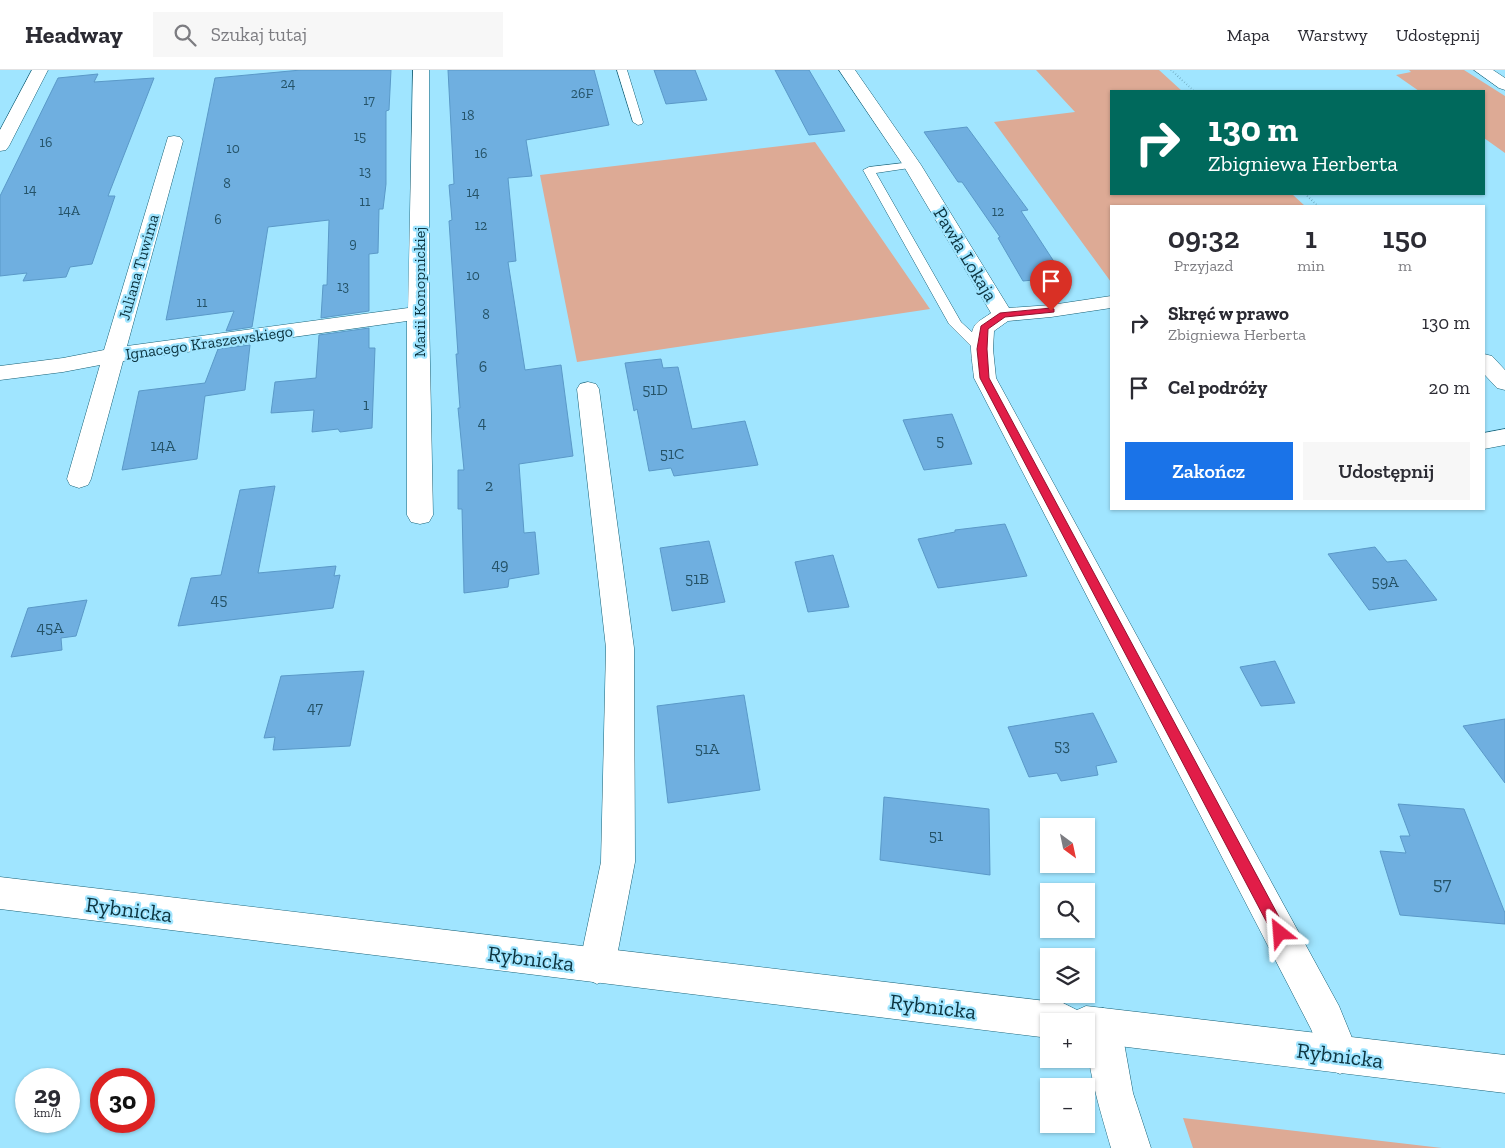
<!DOCTYPE html>
<html lang="pl">
<head>
<meta charset="utf-8">
<style>
	:root { --surface:#fff; --page:#f7f7f7; --text:#2b2b33; --muted:#7c7c81; --line:#e1e1e2; --accent:#1a73e8 }
	body { margin:0; font-family:"Zilla Slab",serif; background:var(--page); color:var(--text); height:100vh; display:flex; flex-direction:column; font-size:19px; white-space:nowrap }
	* { box-sizing:border-box; margin:0 }
	p { font-size:16px; color:var(--muted) }
	.icon { flex:none; width:28px; height:28px; fill:none; stroke:currentColor; stroke-width:2; stroke-linecap:round; stroke-linejoin:round }
	.map { position:relative; flex:1; overflow:hidden }
	.side { position:absolute; left:1110px; top:135px; width:375px; height:305px; display:flex; flex-direction:column; background:var(--surface); border-radius:0px; box-shadow:0 1px 4px #0004 }
	.side>* { flex:none }
	.banner { position:absolute; left:1110px; top:20px; width:375px; height:105px; border-radius:0px; box-shadow:0 1px 4px #0004; background:#00695c; color:#fff; overflow:hidden }
	.needle { width:32px; rotate:147deg }
	.controls { position:absolute; left:1040px; top:748px; display:grid; gap:10px }
	.controls a { display:grid; place-items:center; width:55px; height:55px; border-radius:0px; background:var(--surface); box-shadow:0 1px 4px #0004; font-size:25px }
	.speed { position:absolute; left:15px; top:998px; display:flex; gap:10px; font-size:25px; font-weight:700; text-align:center }
	.speed>* { display:grid; place-content:center; width:65px; height:65px; border-radius:50%; background:var(--surface); box-shadow:0 1px 4px #0004; line-height:1 }
	.speed small { font-size:12px; font-weight:400 }
	.speed .limit { border:8px solid #d22; background:#fff; color:#111 }
	.pin { position:absolute; display:grid; place-items:center; width:42px; height:42px; color:#fff; margin:-51px -21px; border-radius:50% 50% 50% 0; rotate:-45deg; box-shadow:0 0 5px #0007 }
	.pin .icon { rotate:45deg }
	.me { position:absolute; width:55px; margin:-28px; rotate:332deg; stroke-linejoin:round; filter:drop-shadow(0 0 4px #0008) }
	.turn { display:flex; align-items:center; gap:18px; height:105px; padding:0 15px; font-size:22px }
	.turn .icon { width:65px; height:65px; stroke-width:2.5 }
	.turn b { display:block; font-size:35px; line-height:42px }
	.eta { display:flex; justify-content:space-evenly; align-items:center; height:85px; text-align:center }
	.eta b { font-size:30px; font-weight:600; line-height:35px }
	.primary-button { display:flex; gap:10px; margin-top:auto; padding:10px 15px }
	.primary-button a { flex:1; height:58px; border-radius:0px; background:var(--accent); color:#fff; font-size:20px; font-weight:600; line-height:58px; text-align:center }
	.primary-button a+a { background:var(--page); color:var(--text) }
	ul { padding:0; list-style:none }
	li { display:flex; align-items:center; gap:15px; height:65px; padding:0 15px }
	li div { flex:1 }
	li b { display:block; font-size:19px }
	li em { font-style:normal }
	header { display:flex; align-items:center; gap:30px; box-sizing:border-box; height:70px; padding:0 25px; background:var(--surface); border-bottom:1px solid var(--line) }
	header strong { font-size:24px }
	nav { display:flex; gap:28px; margin-inline-start:auto; font-size:18px }
	.search { width:350px; height:45px; background:var(--page); display:flex; align-items:center; gap:12px; box-sizing:border-box; padding:0 18px; border-radius:0px; color:var(--muted); font-size:19px }
	.map>svg:first-child { display:block }
</style>
</head>
<body>
<header>
<strong>Headway</strong>
<div class="search"><svg class="icon" aria-label="search" viewBox="0 0 24 24"><circle cx="10" cy="10" r="6"/><path d="M15 15l6 6"/></svg>Szukaj tutaj</div>
<nav><a>Mapa</a><a>Warstwy</a><a>Udostępnij</a></nav>
</header>
<div class="map">
<svg width="1505" height="1078" viewBox="0 0 1505 1078">
	<rect width="100%" height="100%" fill="#a0e5ff"/>
	<path fill="#ddaa95" d="M 1036,0 L 1159,0 L 1182,21 L 1111,21 L 1111,124 L 1292,124 L 1305,136 L 1111,136 L 1111,212 L 994,52 L 1075,42 Z
		M 1409,0 L 1464,0 L 1505,26 L 1505,83 L 1484,68 L 1484,21 L 1419,21 L 1396,5 L 1411,2 Z
		M 815,72 L 930,239 L 577,292 L 540,105 Z
		M 1183,1048 L 1442,1078 L 1193,1078 Z"/>
	<path fill="#6fafe0" stroke="#5a99c8" d="M 301,0 L 391,0 L 389,40 L 386,41 L 386,114 L 383,139 L 379,139 L 378,183 L 369,184 L 369,241 L 321,248 L 323,215 L 327,215 L 329,150 L 268,157 L 252,257 L 226,261 L 234,241 L 166,250 L 215,8 Z
		M 448,0 L 594,0 L 609,55 L 526,70 L 532,106 L 508,108 L 516,191 L 508,192 L 525,300 L 561,295 L 573,386 L 519,394 L 524,463 L 535,462 L 539,504 L 509,509 L 508,517 L 464,523 L 462,439 L 458,439 L 458,400 L 464,400 L 458,338 L 460,338 L 456,284 L 458,284 L 449,151 L 452,150 L 449,115 L 454,114 Z
		M 654,0 L 695,0 L 707,30 L 666,34 Z
		M 775,0 L 809,0 L 845,61 L 809,65 Z
		M 98,4 L 94,12 L 154,8 L 108,126 L 115,126 L 92,194 L 70,197 L 66,207 L 23,211 L 27,203 L 0,206 L 0,126 L 58,8 Z
		M 967,57 L 1028,140 L 1021,141 L 1064,207 L 1023,211 L 998,168 L 1000,167 L 962,112 L 958,112 L 924,62 Z
		M 369,258 L 369,278 L 375,278 L 372,358 L 340,362 L 338,359 L 312,362 L 314,340 L 271,343 L 275,312 L 316,308 L 319,265 Z
		M 250,275 L 245,320 L 205,326 L 197,389 L 122,400 L 139,321 L 205,313 L 218,279 Z
		M 661,289 L 663,298 L 678,297 L 692,359 L 745,351 L 758,395 L 674,406 L 671,398 L 649,401 L 637,339 L 634,341 L 625,293 Z
		M 952,344 L 972,394 L 924,400 L 903,350 Z
		M 275,416 L 258,503 L 336,496 L 334,506 L 340,505 L 333,538 L 178,556 L 191,508 L 221,505 L 240,420 Z
		M 1005,454 L 1027,506 L 938,518 L 918,469 L 955,462 L 955,460 Z
		M 709,471 L 725,532 L 672,541 L 660,478 Z
		M 1375,477 L 1387,492 L 1406,490 L 1437,530 L 1369,540 L 1328,484 Z
		M 833,485 L 849,537 L 808,542 L 795,492 Z
		M 87,530 L 76,566 L 61,568 L 62,580 L 11,587 L 28,538 Z
		M 1275,591 L 1295,633 L 1261,636 L 1240,597 Z
		M 364,601 L 350,676 L 273,680 L 275,667 L 264,668 L 281,606 Z
		M 744,625 L 760,720 L 668,733 L 657,636 Z
		M 1093,643 L 1117,692 L 1096,696 L 1098,705 L 1061,711 L 1057,703 L 1029,707 L 1008,657 Z
		M 1505,649 L 1505,713 L 1463,656 Z
		M 884,727 L 989,739 L 990,805 L 880,790 Z
		M 1398,734 L 1464,739 L 1505,843 L 1505,854 L 1400,845 L 1380,781 L 1406,783 L 1400,766 L 1410,766 Z"/>
	<g fill="none" stroke-linecap="round" stroke-linejoin="round">
		<g stroke="#166076" stroke-width="1">
			<path id="service" d="M 617,0 L 627,0 L 643,52 L 642,54 L 638,55 L 633,52 Z
				M 912,92 L 918,95 L 916,97 L 876,103 L 961,252 L 987,276 L 989,279 L 987,282 L 977,282 L 949,254 L 863,100 L 869,97 Z"/>
		</g>
		<g stroke="#166076" stroke-width="1">
			<path id="minor" d="M 32,0 L 48,0 L 9,76 L 6,80 L 0,81 L 0,60 Z
				M 413,0 L 429,0 L 429,243 L 433,445 L 429,452 L 420,454 L 411,452 L 407,445 L 407,251 L 123,291 L 91,409 L 88,415 L 79,418 L 70,415 L 67,409 L 100,295 L 63,302 L 0,310 L 0,296 L 63,288 L 104,280 L 168,67 L 174,66 L 180,67 L 183,71 L 127,276 L 408,238 Z
				M 839,0 L 855,0 L 921,95 L 1009,238 L 1051,235 L 1111,226 L 1111,238 L 1051,247 L 1008,251 L 994,261 L 993,279 L 996,308 L 1339,936 L 1359,985 L 1353,998 L 1340,1004 L 1327,998 L 1311,959 L 974,308 C 973,295 967,266 975,255 C 979,250 986,247 991,243 L 903,95 Z
				M 1484,284 L 1492,286 L 1505,300 L 1505,320 L 1497,318 L 1484,304 Z
				M 588,312 L 596,314 L 599,319 L 634,578 L 635,792 L 615,896 L 609,908 L 597,914 L 585,908 L 579,896 L 601,792 L 606,578 L 577,319 L 580,314 Z
				M 1505,359 L 1505,375 L 1484,379 L 1484,363 Z
				M 1103,938 L 1116,943 L 1121,956 L 1133,1023 L 1151,1078 L 1111,1078 C 1102,1046 1078,973 1090,943 Z"/>
		</g>
		<g stroke="#166076" stroke-width="1">
			<path id="tertiary" d="M 0,807 L 1063,933 L 1077,940 L 1086,936 L 1505,985 L 1505,1023 L 1086,972 L 1086,951 L 1049,951 L 1049,968 L 0,839 Z"/>
		</g>
		<g stroke="#166076" stroke-width="1">
			<path id="secondary" d="M 1474,0 L 1493,0 L 1505,8 L 1505,20 L 1499,18 Z"/>
		</g>
		<path stroke="#629baf" stroke-width="2" stroke-dasharray="0.5 2.5" stroke-linecap="butt" d="M 1171,0 L 1194,21
			M 1305,124 L 1318,136"/>
		<use href="#service" fill="#fff" fill-rule="evenodd"/>
		<use href="#minor" fill="#fff" fill-rule="evenodd"/>
		<use href="#tertiary" fill="#fff" fill-rule="evenodd"/>
		<use href="#secondary" fill="#fff" fill-rule="evenodd"/>
	</g>
	<path fill="#e11d48" stroke="#92132f" d="M 1051,238 L 1054,239 L 1054,242 L 1005,247 L 988,259 L 987,279 L 989,308 L 1285,858 L 1287,863 L 1285,868 L 1280,870 L 1275,868 L 980,308 L 977,279 L 981,256 L 1000,243 Z"/>
	<g text-anchor="middle" stroke-width="4.5" stroke-linejoin="round" paint-order="stroke">
		<g font-size="14" fill="#255368">
			<text x="288" y="18">24</text>
			<text x="582" y="28">26F</text>
			<text x="369" y="35">17</text>
			<text x="468" y="50">18</text>
			<text x="360" y="71">15</text>
			<text x="46" y="77">16</text>
			<text x="233" y="83">10</text>
			<text x="481" y="88">16</text>
			<text x="365" y="106">13</text>
			<text x="227" y="118">8</text>
			<text x="30" y="124">14</text>
			<text x="473" y="127">14</text>
			<text x="365" y="136">11</text>
			<text x="69" y="145">14A</text>
			<text x="998" y="146">12</text>
			<text x="218" y="154">6</text>
			<text x="481" y="160">12</text>
			<text x="353" y="178">9</text>
			<text x="473" y="210">10</text>
			<text x="343" y="221">13</text>
			<text x="202" y="237">11</text>
			<text x="486" y="249">8</text>
		</g>
		<g font-size="16" fill="#0c3440" stroke="#a0e5ff">
			<text transform="translate(138 197) rotate(-74)" y="6">Juliana Tuwima</text>
			<text transform="translate(419 222) rotate(-90)" y="6">Marii Konopnickiej</text>
			<text transform="translate(209 272) rotate(-8)" y="6">Ignacego Kraszewskiego</text>
		</g>
		<g font-size="16" fill="#255368">
			<text x="483" y="302">6</text>
			<text x="655" y="325">51D</text>
			<text x="366" y="340">1</text>
			<text x="482" y="358">4</text>
			<text x="940" y="376">5</text>
			<text x="163" y="381">14A</text>
			<text x="672" y="389">51C</text>
			<text x="489" y="421">2</text>
			<text x="500" y="500">49</text>
			<text x="697" y="514">51B</text>
			<text x="1385" y="517">59A</text>
			<text x="219" y="535">45</text>
			<text x="50" y="563">45A</text>
			<text x="315" y="643">47</text>
			<text x="1062" y="681">53</text>
			<text x="707" y="684">51A</text>
			<text x="936" y="771">51</text>
		</g>
		<g font-size="19" fill="#0c3440" stroke="#a0e5ff">
			<text transform="translate(966 184) rotate(59)" y="7">Pawła Lokaja</text>
		</g>
		<g font-size="19" fill="#255368">
			<text x="1442" y="820">57</text>
		</g>
		<g font-size="22" fill="#0c3440" stroke="#a0e5ff">
			<text transform="translate(129 839) rotate(7)" y="8">Rybnicka</text>
			<text transform="translate(531 888) rotate(7)" y="8">Rybnicka</text>
			<text transform="translate(933 936) rotate(7)" y="8">Rybnicka</text>
			<text transform="translate(1340 985) rotate(7)" y="8">Rybnicka</text>
		</g>
	</g>
</svg>
<div class="controls">
<a><svg class="needle" viewBox="-14 -14 28 28"><path d="M0-13l5 13h-10z" fill="#e53935"/><path d="M0 13l5-13h-10z" fill="#7c7c81"/></svg></a>
<a><svg class="icon" aria-label="search" viewBox="0 0 24 24"><circle cx="10" cy="10" r="6"/><path d="M15 15l6 6"/></svg></a>
<a><svg class="icon" aria-label="layers" viewBox="0 0 24 24"><path d="M12 4l9 5-9 5-9-5zM3 14l9 5 9-5"/></svg></a>
<a>+</a>
<a>−</a>
</div>
<div class="speed"><div>29<small>km/h</small></div><div class="limit">30</div></div>
<div class="pin" style="left:1051px;top:241px;background:#d93025"><svg class="icon" aria-label="arrive" viewBox="0 0 24 24"><path d="M6 21V4h12l-3 4 3 4H6"/></svg></div>
<svg class="me" style="left:1280px;top:863px" viewBox="-20 -20 40 40"><path d="M0-17L14 15 0 8-14 15z" fill="#e11d48" stroke="#fff" stroke-width="4"/></svg>
<div class="banner">
<div class="turn"><svg class="icon" aria-label="right" viewBox="0 0 24 24"><path d="M7 20v-9h11M14 6l5 5-5 5"/></svg><div><b>130 m</b>Zbigniewa Herberta</div></div>
</div>
<section class="side">
<div class="eta">
<div><b>09:32</b><p>Przyjazd</p></div>
<div><b>1</b><p>min</p></div>
<div><b>150</b><p>m</p></div>
</div>
<ul>
<li><svg class="icon" aria-label="right" viewBox="0 0 24 24"><path d="M7 20v-9h11M14 6l5 5-5 5"/></svg><div><b>Skręć w prawo</b><p>Zbigniewa Herberta</p></div><em>130 m</em></li>
<li><svg class="icon" aria-label="arrive" viewBox="0 0 24 24"><path d="M6 21V4h12l-3 4 3 4H6"/></svg><div><b>Cel podróży</b></div><em>20 m</em></li>
</ul>
<div class="primary-button"><a>Zakończ</a><a>Udostępnij</a></div>
</section>
</div>
</body>
</html>
